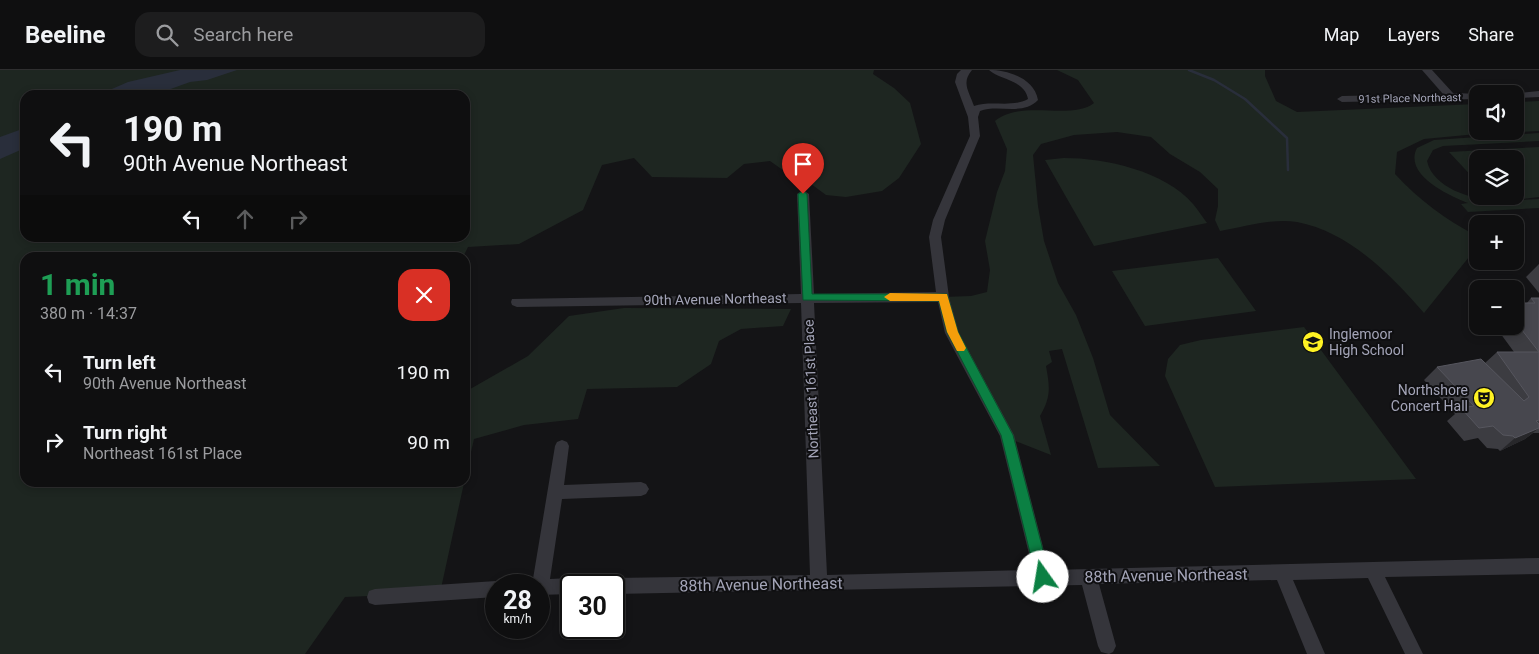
<!DOCTYPE html>
<html lang="en">
<head>
<meta charset="utf-8">
<style>
	:root { --surface:#0f0f10; --page:#1d1d1e; --text:#f1f3f6; --muted:#9b9c9f; --line:#2f2f30 }
	body { margin:0; font-family:Roboto,sans-serif; background:var(--page); color:var(--text); height:100vh; display:flex; flex-direction:column; font-size:19px; white-space:nowrap }
	* { box-sizing:border-box; margin:0 }
	p { font-size:16px; color:var(--muted) }
	.icon { flex:none; width:28px; height:28px; fill:none; stroke:currentColor; stroke-width:2; stroke-linecap:round; stroke-linejoin:round }
	.map { position:relative; flex:1; overflow:hidden }
	.side { position:absolute; left:20px; top:182px; width:450px; height:235px; display:flex; flex-direction:column; background:var(--surface); border-radius:15px; box-shadow:0 2px 8px #0003,0 0 0 1px var(--line) }
	.side>* { flex:none }
	.banner { position:absolute; left:20px; top:20px; width:450px; height:152px; border-radius:15px; box-shadow:0 2px 8px #0003,0 0 0 1px var(--line); background:#0f0f10; color:var(--text); overflow:hidden }
	.buttons { position:absolute; left:1469px; top:15px; display:grid; gap:10px }
	.buttons a { display:grid; place-items:center; width:55px; height:55px; border-radius:10px; background:var(--surface); box-shadow:0 2px 8px #0003,0 0 0 1px var(--line); font-size:25px }
	.speed { position:absolute; left:485px; top:504px; display:flex; gap:10px; font-size:25px; font-weight:700; text-align:center }
	.speed>* { display:grid; place-content:center; width:65px; height:65px; border-radius:50%; background:var(--surface); box-shadow:0 2px 8px #0003,0 0 0 1px var(--line); line-height:1 }
	.speed small { font-size:12px; font-weight:400 }
	.speed .limit { border:2px solid #111; border-radius:8px; background:#fff; color:#111 }
	.pin { position:absolute; display:grid; place-items:center; width:42px; height:42px; color:#fff; margin:-51px -21px; border-radius:50% 50% 50% 0; rotate:-45deg; box-shadow:0 0 5px #0007 }
	.pin .icon { rotate:45deg }
	.me { position:absolute; width:55px; margin:-28px; rotate:347deg; stroke-linejoin:round; filter:drop-shadow(0 0 4px #0008) }
	.turn { display:flex; align-items:center; gap:18px; height:105px; padding:0 20px; font-size:22px }
	.turn .icon { width:65px; height:65px; stroke-width:2.5 }
	.turn b { display:block; font-size:35px; line-height:42px }
	.lanes { display:flex; align-items:center; height:48px; padding:0 20px; background:#0003; justify-content:center; gap:25px; direction:ltr }
	.lanes .off { opacity:.35 }
	.round { display:grid; place-items:center; flex:none; width:52px; height:52px; border-radius:15px; background:var(--page) }
	.overview { display:flex; align-items:center; justify-content:space-between; height:85px; padding:0 20px }
	h1 { font-size:30px; font-weight:700; line-height:38px; color:#1e9e55 }
	ul { padding:0; list-style:none }
	li { display:flex; align-items:center; gap:15px; height:70px; padding:0 20px }
	li div { flex:1 }
	li b { display:block; font-size:19px }
	li em { font-style:normal }
	header { display:flex; align-items:center; gap:30px; box-sizing:border-box; height:70px; padding:0 25px; background:var(--surface); border-bottom:1px solid var(--line) }
	header strong { font-size:24px }
	nav { display:flex; gap:28px; margin-inline-start:auto; font-size:18px }
	.search { width:350px; height:45px; background:var(--page); display:flex; align-items:center; gap:12px; box-sizing:border-box; padding:0 18px; border-radius:15px; color:var(--muted); font-size:19px }
	.map>svg:first-child { display:block }
</style>
</head>
<body>
<header>
<strong>Beeline</strong>
<div class="search"><svg class="icon" aria-label="search" viewBox="0 0 24 24"><circle cx="10" cy="10" r="6"/><path d="M15 15l6 6"/></svg>Search here</div>
<nav><a>Map</a><a>Layers</a><a>Share</a></nav>
</header>
<div class="map">
<svg width="1539" height="584" viewBox="0 0 1539 584">
	<rect width="100%" height="100%" fill="#141416"/>
	<path fill="#1e2621" fill-rule="evenodd" d="M 0,0 L 874,0 L 873,4 L 894,18 L 910,33 L 921,74 L 899,108 L 882,121 L 846,127 L 826,125 L 807,111 L 787,103 L 770,91 L 744,94 L 727,108 L 652,107 L 634,88 L 602,95 L 583,140 L 519,174 L 468,177 L 463,187 L 25,188 L 25,412 L 464,413 L 440,523 L 345,527 L 305,584 L 0,584 ZM 25,25 L 465,25 L 465,168 L 25,168 Z
		M 1057,0 L 1265,0 L 1265,6 L 1276,31 L 1297,42 L 1477,34 L 1478,61 L 1515,61 L 1515,32 L 1539,31 L 1539,61 L 1477,64 L 1424,69 L 1397,82 L 1395,104 C 1419,130 1446,150 1477,166 L 1477,177 L 1424,243 C 1390,204 1349,162 1297,152 C 1272,148 1245,157 1220,161 L 1215,150 L 1218,136 L 1218,119 L 1200,102 L 1170,84 L 1151,67 L 1117,62 L 1074,65 L 1041,74 L 1033,85 L 1038,136 L 1044,171 L 1058,213 L 1076,245 L 1093,288 L 1110,345 L 1160,396 L 1098,398 L 1062,279 L 1049,281 L 1052,292 L 1046,296 C 1050,318 1051,327 1040,346 L 1051,385 L 1008,368 L 952,263 L 943,227 L 971,226 L 987,222 L 990,200 L 985,171 L 997,122 L 1005,101 L 1007,79 L 995,51 C 1021,29 1072,51 1094,33 L 1078,10 Z
		M 1539,63 L 1539,71 L 1443,76 L 1433,80 L 1427,91 C 1433,118 1471,129 1495,131 L 1491,126 L 1515,126 L 1515,89 L 1478,89 L 1477,112 L 1449,82 L 1539,77 L 1539,127 L 1503,131 L 1539,129 L 1539,138 L 1468,142 L 1461,134 L 1468,133 C 1450,126 1403,105 1417,78 L 1434,70 Z
		M 1064,88 C 1105,88 1165,101 1193,134 C 1198,140 1202,146 1207,153 L 1094,176 L 1045,90 Z
		M 1218,188 L 1256,241 L 1145,256 L 1112,201 Z
		M 624,238 L 791,239 L 783,256 L 741,259 L 719,271 L 711,294 L 677,317 L 587,319 L 578,349 L 524,355 L 474,369 L 465,408 L 465,322 L 528,286 L 569,246 Z
		M 1304,257 L 1416,409 L 1215,417 L 1165,306 L 1168,289 L 1180,275 L 1201,270 Z"/>
	<path fill="#292e3b" d="M 180,0 L 237,0 L 207,10 L 190,12 L 154,25 L 98,25 L 128,12 Z
		M 25,58 L 25,78 L 0,89 L 0,67 Z"/>
	<g fill="none" stroke-linecap="round" stroke-linejoin="round">
		<path stroke="#292e3b" stroke-width="2.5" d="M 1189,0 L 1214,10 L 1245,29 L 1287,68 L 1288,100"/>
		<path fill="#35353b" fill-rule="evenodd" d="M 961,0 L 972,0 C 961,13 969,21 974,36 C 991,30 1012,38 1028,29 C 1025,10 1000,10 989,0 C 1008,0 1034,8 1038,30 C 1023,46 998,34 980,41 L 978,47 L 980,66 L 945,150 L 941,167 L 949,227 L 959,263 L 1014,365 L 1049,500 L 1539,488 L 1539,504 L 1385,507 L 1423,584 L 1405,584 L 1368,508 L 1293,510 L 1325,584 L 1307,584 L 1277,510 L 1099,514 L 1116,576 L 1113,582 L 1109,584 L 1101,582 L 1098,576 L 1082,515 L 614,524 L 614,515 L 606,515 L 608,510 L 614,508 L 810,505 L 801,233 L 517,237 L 512,235 L 511,232 L 512,229 L 801,224 L 797,124 L 803,120 L 809,124 L 814,224 L 936,222 L 929,167 L 933,150 L 970,66 L 968,47 L 955,12 L 957,4 ZM 938,232 L 945,263 L 1000,366 L 1033,500 L 827,505 L 814,233 Z
			M 1422,0 L 1432,0 L 1453,23 L 1481,24 L 1478,24 L 1478,29 L 1342,32 L 1337,29 L 1342,26 L 1443,24 Z
			M 1539,21 L 1539,27 L 1515,28 L 1515,24 L 1511,24 Z
			M 562,370 L 567,372 L 569,376 L 564,415 L 641,412 L 646,414 L 649,419 L 646,424 L 641,426 L 562,429 L 550,509 L 571,508 L 577,510 L 579,515 L 571,515 L 571,524 L 539,525 L 539,515 L 532,515 L 555,376 L 557,372 Z
			M 496,511 L 503,515 L 496,515 L 496,527 L 375,535 L 369,533 L 367,527 L 369,521 L 375,519 Z"/>
	</g>
	<path fill="#3c3c41" d="M 1539,194 L 1539,223 L 1526,207 Z
		M 1531,228 L 1539,228 L 1539,363 L 1533,363 L 1525,369 L 1500,381 L 1498,379 L 1487,378 L 1478,368 L 1464,371 L 1447,351 L 1455,344 L 1424,310 L 1437,297 L 1485,293 L 1497,282 L 1514,282 L 1495,256 L 1515,256 L 1515,233 L 1527,233 Z"/>
	<path fill="#27272a" d="M 1539,358 L 1525,369 L 1500,381 L 1515,368 Z"/>
	<path fill="#47474e" stroke="#56565e" d="M 1531,228 L 1539,228 L 1539,350 L 1536,351 L 1539,354 L 1539,358 L 1515,368 L 1513,366 L 1503,365 L 1493,356 L 1479,358 L 1461,338 L 1474,336 L 1437,297 L 1481,289 L 1524,331 L 1529,327 L 1497,282 L 1539,282 L 1515,251 L 1515,233 L 1535,233 Z"/>
	<path fill="#0b8043" stroke="#07532c" d="M 803,121 L 807,124 L 812,224 L 947,224 L 958,262 L 1013,365 L 1050,507 L 1048,512 L 1043,513 L 1038,512 L 1036,507 L 1001,365 L 947,262 L 939,231 L 803,230 L 798,124 Z"/>
	<path fill="#f59e0b" d="M 890,223 L 947,224 L 958,262 L 966,278 L 964,281 L 957,281 L 947,262 L 939,231 L 890,231 L 884,227 Z"/>
	<defs>
		<g id="school-disc" transform="scale(1.125)"><circle r="9.5" fill="#fff223" stroke="#0f0f11"/><path d="M0-5L7-2L0 1L-7-2ZM-4 1L0 2.5L4 1V4Q0 6-4 4Z" fill="#111"/></g>
		<g id="theatre-disc" transform="scale(1.125)"><circle r="9.5" fill="#fff223" stroke="#0f0f11"/><path d="M-5-5.5Q0-4 5-5.5V0Q5 5 0 6Q-5 5-5 0ZM-3.3-2.5H-1v1.5H-3.3ZM1-2.5H3.3v1.5H1ZM-2.8 1Q0 5.5 2.8 1Z" fill="#111"/></g>
	</defs>
	<g fill-rule="evenodd">
		<use href="#school-disc" x="1313" y="272"/>
		<use href="#theatre-disc" x="1484" y="328"/>
	</g>
	<g text-anchor="middle" stroke-width="4" stroke-linejoin="round" paint-order="stroke">
		<g font-size="11" fill="#a4a5b8" stroke="#0f0f11">
			<text transform="translate(1410 28) rotate(-1)" y="4">91st Place Northeast</text>
		</g>
		<g font-size="14" fill="#a4a5b8" stroke="#0f0f11">
			<text transform="translate(715 229) rotate(-1)" y="5">90th Avenue Northeast</text>
			<text transform="translate(811 319) rotate(-92)" y="5">Northeast 161st Place</text>
		</g>
		<g font-size="14" fill="#a4a5b8" stroke="#0f0f11" text-anchor="start">
			<text x="1329" y="269">Inglemoor<tspan x="1329" dy="16">High School</tspan></text>
			<text x="1468" y="325" text-anchor="end">Northshore<tspan x="1468" dy="16">Concert Hall</tspan></text>
		</g>
		<g font-size="16" fill="#a4a5b8" stroke="#0f0f11">
			<text transform="translate(1166 505) rotate(-1)" y="6">88th Avenue Northeast</text>
			<text transform="translate(761 514) rotate(-1)" y="6">88th Avenue Northeast</text>
		</g>
	</g>
</svg>
<div class="buttons">
<a><svg class="icon" aria-label="sound" viewBox="0 0 24 24"><path d="M4 9h4l5-4v14l-5-4H4zM17 9q2 3 0 6"/></svg></a>
<a><svg class="icon" aria-label="layers" viewBox="0 0 24 24"><path d="M12 4l9 5-9 5-9-5zM3 14l9 5 9-5"/></svg></a>
<a>+</a>
<a>−</a>
</div>
<div class="speed"><div>28<small>km/h</small></div><div class="limit">30</div></div>
<div class="pin" style="left:803px;top:124px;background:#d93025"><svg class="icon" aria-label="arrive" viewBox="0 0 24 24"><path d="M6 21V4h12l-3 4 3 4H6"/></svg></div>
<svg class="me" style="left:1043px;top:507px" viewBox="-20 -20 40 40"><circle r="19" fill="#fff"/><path d="M0-13L10 11 0 6-10 11z" fill="#0b8043"/></svg>
<div class="banner">
<div class="turn"><svg class="icon" aria-label="left" viewBox="0 0 24 24"><path d="M17 20v-9H6M10 6l-5 5 5 5"/></svg><div><b>190 m</b>90th Avenue Northeast</div></div>
<div class="lanes"><svg class="icon" aria-label="left" viewBox="0 0 24 24"><path d="M17 20v-9H6M10 6l-5 5 5 5"/></svg><svg class="icon off" aria-label="ahead" viewBox="0 0 24 24"><path d="M12 20V5M6 11l6-6 6 6"/></svg><svg class="icon off" aria-label="right" viewBox="0 0 24 24"><path d="M7 20v-9h11M14 6l5 5-5 5"/></svg></div>
</div>
<section class="side">
<div class="overview"><div><h1>1 min</h1><p>380 m · 14:37</p></div><a class="round" style="background:#d93025;color:#fff"><svg class="icon" aria-label="close" viewBox="0 0 24 24"><path d="M6 6l12 12M18 6L6 18"/></svg></a></div>
<ul>
<li><svg class="icon" aria-label="left" viewBox="0 0 24 24"><path d="M17 20v-9H6M10 6l-5 5 5 5"/></svg><div><b>Turn left</b><p>90th Avenue Northeast</p></div><em>190 m</em></li>
<li><svg class="icon" aria-label="right" viewBox="0 0 24 24"><path d="M7 20v-9h11M14 6l5 5-5 5"/></svg><div><b>Turn right</b><p>Northeast 161st Place</p></div><em>90 m</em></li>
</ul>
</section>
</div>
</body>
</html>
